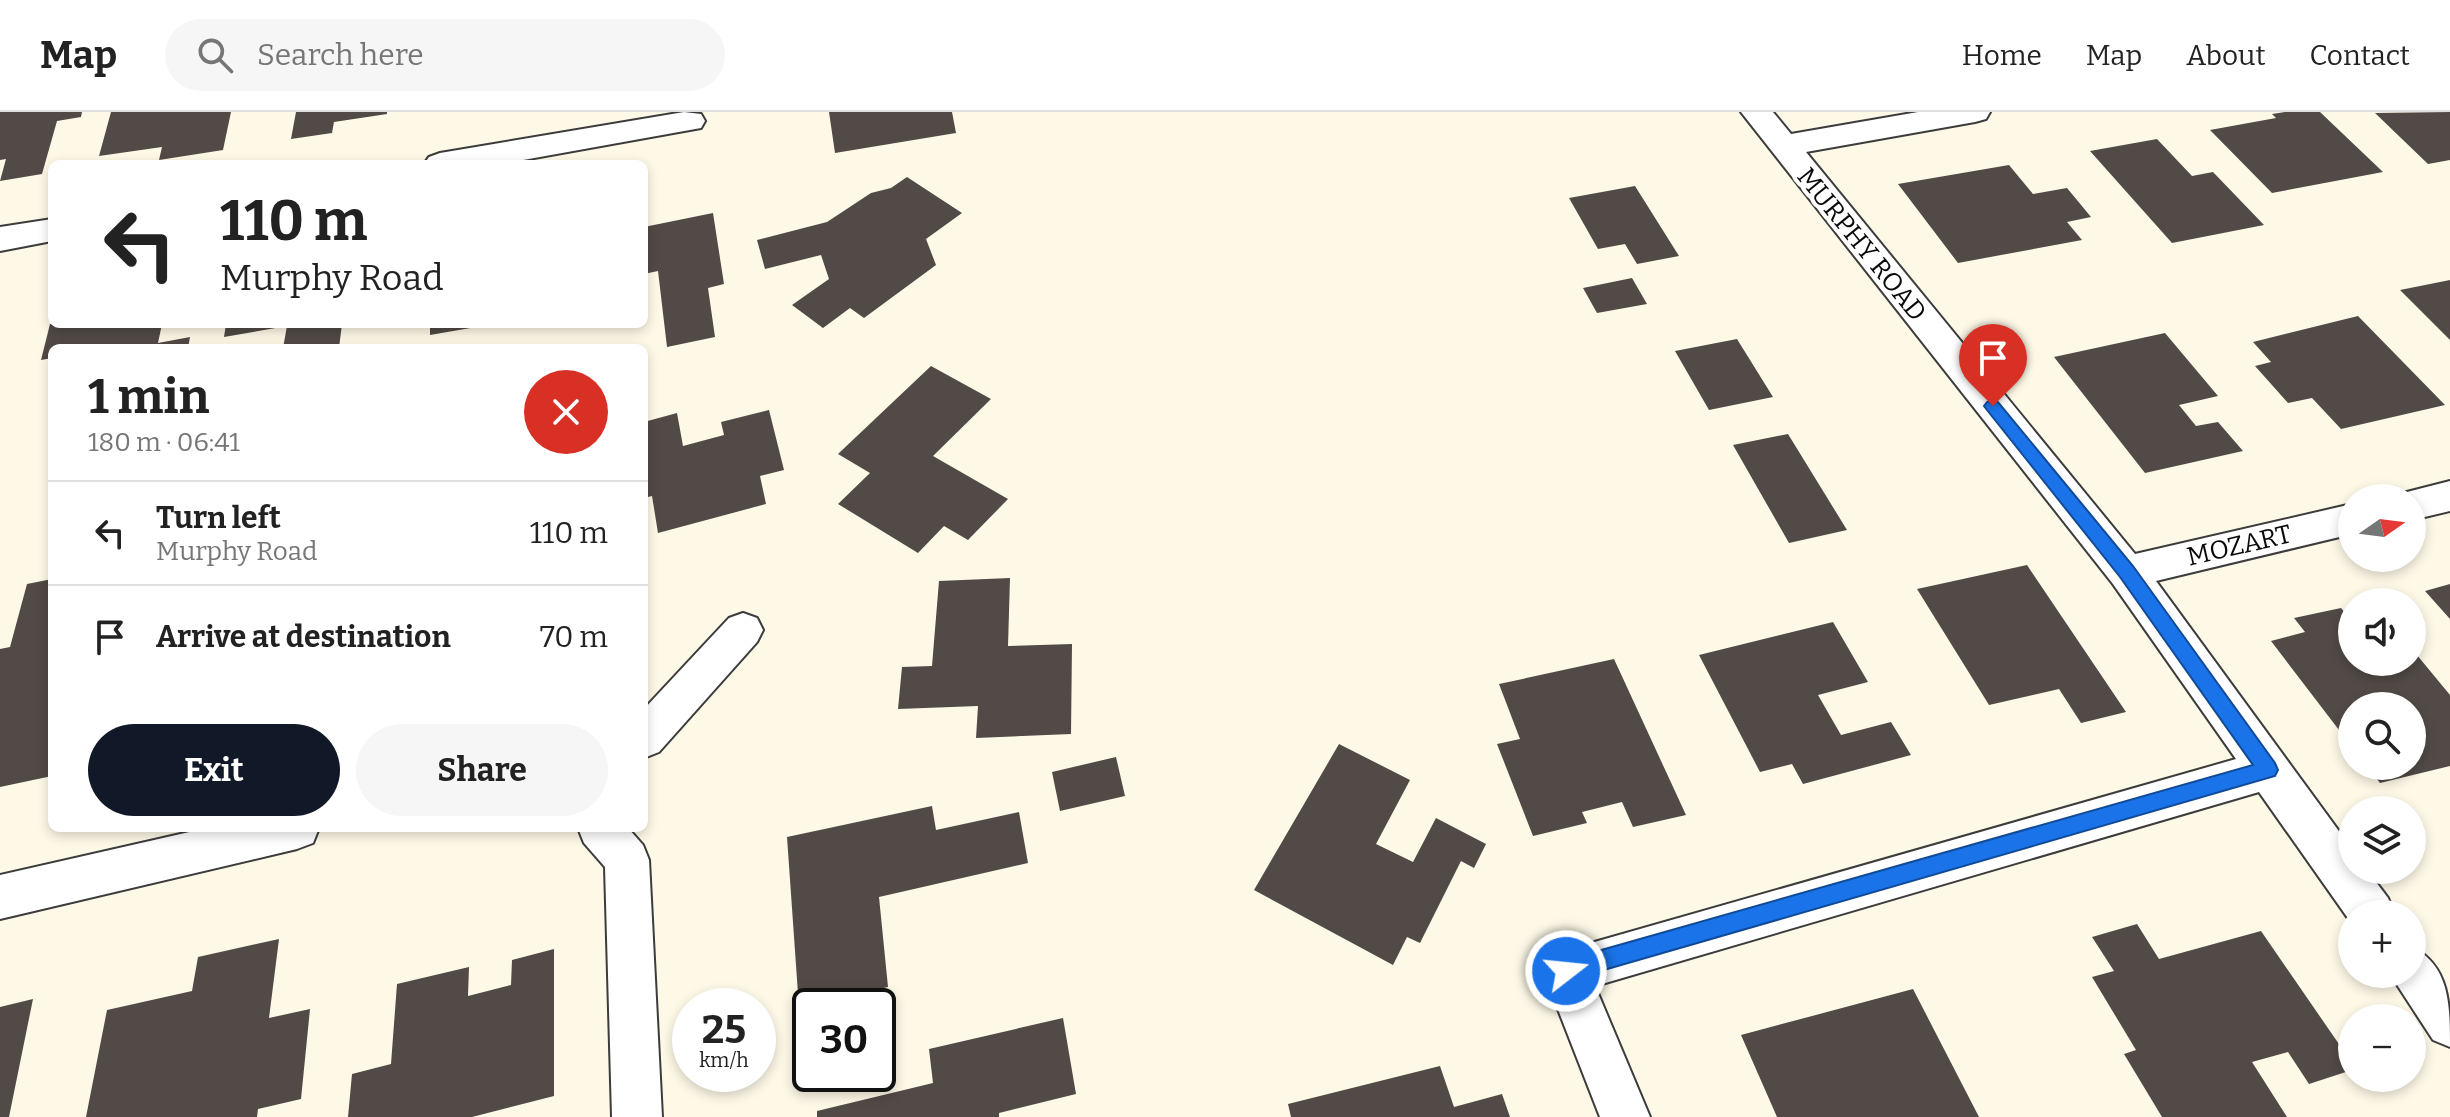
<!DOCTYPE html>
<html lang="en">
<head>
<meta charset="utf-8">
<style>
	:root { --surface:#fff; --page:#f6f6f6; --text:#222; --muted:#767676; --line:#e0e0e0; --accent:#111827 }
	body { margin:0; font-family:Bitter,serif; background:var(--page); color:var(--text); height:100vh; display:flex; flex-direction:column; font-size:30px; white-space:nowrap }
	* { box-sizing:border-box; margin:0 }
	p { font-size:26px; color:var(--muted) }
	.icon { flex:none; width:44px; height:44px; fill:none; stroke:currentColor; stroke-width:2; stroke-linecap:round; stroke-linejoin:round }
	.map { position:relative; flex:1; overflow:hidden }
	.panel { position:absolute; left:48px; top:232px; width:600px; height:488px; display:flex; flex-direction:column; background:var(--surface); border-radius:12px; box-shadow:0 4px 12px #0003 }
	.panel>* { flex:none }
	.top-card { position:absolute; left:48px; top:48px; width:600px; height:168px; border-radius:12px; box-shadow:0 4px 12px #0003; background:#fff; color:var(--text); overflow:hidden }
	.needle { width:52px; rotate:76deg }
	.fabs { position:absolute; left:2338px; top:372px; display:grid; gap:16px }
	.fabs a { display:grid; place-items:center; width:88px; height:88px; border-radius:50%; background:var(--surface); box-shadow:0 4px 12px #0003; font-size:40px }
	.speed { position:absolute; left:672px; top:876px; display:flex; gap:16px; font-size:40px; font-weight:700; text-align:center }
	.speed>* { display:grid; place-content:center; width:104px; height:104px; border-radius:50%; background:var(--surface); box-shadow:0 4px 12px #0003; line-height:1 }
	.speed small { font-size:20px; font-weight:400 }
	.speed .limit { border:4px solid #111; border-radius:12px; background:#fff; color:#111 }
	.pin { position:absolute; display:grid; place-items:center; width:68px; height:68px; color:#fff; margin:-82px -34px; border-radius:50% 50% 50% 0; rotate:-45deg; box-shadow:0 0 8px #0007 }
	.pin .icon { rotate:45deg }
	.me { position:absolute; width:88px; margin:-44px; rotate:74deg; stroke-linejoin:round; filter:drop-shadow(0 0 6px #0008) }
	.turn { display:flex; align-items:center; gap:28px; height:168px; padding:0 40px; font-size:36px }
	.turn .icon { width:104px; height:104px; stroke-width:2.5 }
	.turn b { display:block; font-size:56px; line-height:68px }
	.round { display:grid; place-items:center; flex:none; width:84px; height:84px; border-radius:42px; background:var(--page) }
	.summary { display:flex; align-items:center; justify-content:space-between; height:136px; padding:0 40px }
	h1 { font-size:48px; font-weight:700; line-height:60px }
	.button { display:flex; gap:16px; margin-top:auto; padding:16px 40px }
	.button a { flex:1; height:92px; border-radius:48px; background:var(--accent); color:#fff; font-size:32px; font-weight:700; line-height:92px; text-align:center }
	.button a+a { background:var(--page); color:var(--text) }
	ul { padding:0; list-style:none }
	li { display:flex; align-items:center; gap:24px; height:104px; padding:0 40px; border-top:2px solid var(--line) }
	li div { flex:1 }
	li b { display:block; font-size:30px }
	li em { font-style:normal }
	header { display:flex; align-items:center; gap:48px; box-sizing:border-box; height:112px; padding:0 40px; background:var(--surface); border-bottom:2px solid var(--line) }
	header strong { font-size:38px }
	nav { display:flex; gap:44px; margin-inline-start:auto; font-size:28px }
	.search { width:560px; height:72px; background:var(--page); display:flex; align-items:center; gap:20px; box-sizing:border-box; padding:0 28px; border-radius:44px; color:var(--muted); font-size:30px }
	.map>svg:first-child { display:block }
</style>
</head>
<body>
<header>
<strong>Map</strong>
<div class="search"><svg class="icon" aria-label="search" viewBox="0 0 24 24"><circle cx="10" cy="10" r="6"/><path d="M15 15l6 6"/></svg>Search here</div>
<nav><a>Home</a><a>Map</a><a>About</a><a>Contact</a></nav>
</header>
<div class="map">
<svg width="2450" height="1005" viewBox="0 0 2450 1005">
	<rect width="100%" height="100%" fill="#fef9e7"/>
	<path fill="#514a46" d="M 0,0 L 82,0 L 81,5 L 57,9 L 42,62 L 0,69 L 6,47 L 0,48 Z
		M 111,0 L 231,0 L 223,38 L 159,48 L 162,35 L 99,44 Z
		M 296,0 L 387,0 L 387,2 L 334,10 L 332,21 L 291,27 Z
		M 829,0 L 952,0 L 956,21 L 835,41 Z
		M 2285,0 L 2320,0 L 2383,60 L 2272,81 L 2210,18 L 2276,6 L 2272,2 Z
		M 2450,0 L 2450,48 L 2428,52 L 2375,1 Z
		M 2157,27 L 2192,64 L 2213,60 L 2264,113 L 2172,131 L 2090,39 Z
		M 2009,53 L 2033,82 L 2067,76 L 2091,105 L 2067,110 L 2082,128 L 1958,151 L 1898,72 Z
		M 907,65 L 962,101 L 926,127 L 936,153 L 864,206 L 850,196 L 823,216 L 792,193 L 829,167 L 821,143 L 765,157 L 757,128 L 827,110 L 871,81 L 891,76 Z
		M 1635,74 L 1679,144 L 1637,152 L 1625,132 L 1598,137 L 1569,86 Z
		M 713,101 L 724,172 L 708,176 L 715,225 L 667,235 L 658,159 L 644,162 L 644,115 Z
		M 1632,166 L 1647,192 L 1597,201 L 1583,176 Z
		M 2450,168 L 2450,228 L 2400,178 Z
		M 2358,204 L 2445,293 L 2341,317 L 2312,286 L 2288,291 L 2255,254 L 2271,250 L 2253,230 Z
		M 50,212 L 162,212 L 158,231 L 190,225 L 188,236 L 52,236 L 52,246 L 41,248 Z
		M 226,212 L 342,212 L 339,236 L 283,236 L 287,214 L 224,225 Z
		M 430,212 L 481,212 L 482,214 L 430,223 Z
		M 2165,221 L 2218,284 L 2179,293 L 2196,314 L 2218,310 L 2243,339 L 2145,361 L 2054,245 Z
		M 1737,227 L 1773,285 L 1709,298 L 1675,239 Z
		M 931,254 L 991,287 L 933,344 L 1008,387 L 968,428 L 944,414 L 918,441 L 838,392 L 870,361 L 838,342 Z
		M 769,298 L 784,358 L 760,364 L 766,392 L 658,421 L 652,384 L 644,386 L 644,310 L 677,301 L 683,334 L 724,323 L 721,310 Z
		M 1788,322 L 1847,418 L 1789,431 L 1733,333 Z
		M 2027,453 L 2126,600 L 2081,611 L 2059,577 L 1989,593 L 1917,477 Z
		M 1010,466 L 1008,534 L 1072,532 L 1071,622 L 976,626 L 978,594 L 898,597 L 902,555 L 932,554 L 939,469 Z
		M 52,467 L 52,664 L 0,675 L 0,537 L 10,535 L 27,472 Z
		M 2450,472 L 2450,507 L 2425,479 Z
		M 2341,496 L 2352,509 L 2352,550 L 2412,550 L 2412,537 L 2450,583 L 2450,654 L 2380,671 L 2367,654 L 2412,654 L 2412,594 L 2352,594 L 2352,635 L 2271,529 L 2305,520 L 2294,506 Z
		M 1833,510 L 1868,570 L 1818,583 L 1841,623 L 1891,610 L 1911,643 L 1803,672 L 1792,652 L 1760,660 L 1699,543 Z
		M 1614,547 L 1686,703 L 1633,715 L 1622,690 L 1582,700 L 1587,711 L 1533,724 L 1497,632 L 1520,627 L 1499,572 Z
		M 1339,632 L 1410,668 L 1376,732 L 1413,750 L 1436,706 L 1486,732 L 1474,756 L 1461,749 L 1420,831 L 1407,825 L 1393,853 L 1254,778 Z
		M 1116,645 L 1125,684 L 1060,699 L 1052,660 Z
		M 932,694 L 936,718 L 1019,700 L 1028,751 L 879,785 L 888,875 L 799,896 L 787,725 Z
		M 2137,812 L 2159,847 L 2261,819 L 2352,951 L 2352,958 L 2309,972 L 2288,940 L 2252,950 L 2287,1005 L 2162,1005 L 2124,942 L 2136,938 L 2092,865 L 2114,859 L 2092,825 Z
		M 279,827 L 269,906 L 310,897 L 301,987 L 258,997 L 257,1005 L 86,1005 L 107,898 L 192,879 L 198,845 Z
		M 554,837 L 554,984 L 472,1005 L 348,1005 L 352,962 L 391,952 L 397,872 L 469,855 L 468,884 L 511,873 L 512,848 Z
		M 1913,877 L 1979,1005 L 1777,1005 L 1741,923 Z
		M 33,887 L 9,1005 L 0,1005 L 0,895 Z
		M 1063,906 L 1076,982 L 999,1001 L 999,1005 L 817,1005 L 817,999 L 933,971 L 929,937 Z
		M 1440,954 L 1454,995 L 1502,982 L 1510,1005 L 1291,1005 L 1288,992 Z"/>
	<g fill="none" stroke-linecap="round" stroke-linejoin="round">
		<g stroke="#3c3c3c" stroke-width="4">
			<path id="street" d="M 684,0 L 701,2 L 705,9 L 701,16 L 501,52 L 424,52 L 429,45 L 440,41 Z
				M 1741,0 L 1773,0 L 1791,22 L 1918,0 L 1990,0 L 1986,7 L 1975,10 L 1806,40 L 2135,442 L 2352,392 L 2352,422 L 2156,469 L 2352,737 L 2352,758 L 2367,758 L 2388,786 L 2395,802 L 2352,802 L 2352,812 L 2259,680 L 1595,874 L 1650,1005 L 1600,1005 L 1543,859 L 1549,843 L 2236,647 L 2113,472 Z
				M 52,107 L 52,129 L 0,139 L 0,115 Z
				M 2450,369 L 2450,399 L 2412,408 L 2412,386 L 2397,386 L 2399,382 Z
				M 743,501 L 757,506 L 763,518 L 757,530 L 659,640 L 644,646 L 644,597 L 729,506 Z
				M 207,716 L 319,716 L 313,731 L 297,737 L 0,807 L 0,763 Z
				M 578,716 L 628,716 L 643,733 L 649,748 L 662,1005 L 612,1005 L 605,755 L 584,731 Z
				M 2412,835 C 2450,854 2450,893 2450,935 L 2433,928 L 2390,862 L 2412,862 Z"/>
		</g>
		<use href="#street" fill="#fff" fill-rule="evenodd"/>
	</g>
	<path fill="#1a73e8" stroke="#114b97" stroke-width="2" d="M 1993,288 L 1998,290 L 2133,454 L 2275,651 L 2278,658 L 2275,664 L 1566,869 L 1559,866 L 1556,859 L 1559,851 L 1566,848 L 2253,653 L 2120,465 L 1987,298 L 1984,294 L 1987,290 Z"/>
	<g text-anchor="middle" stroke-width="8" stroke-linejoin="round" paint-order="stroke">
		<g font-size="26" fill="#090909" stroke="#fff">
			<text transform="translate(1862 132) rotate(51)" y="9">MURPHY ROAD</text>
			<text transform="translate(2239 433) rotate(-13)" y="9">MOZART</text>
		</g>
	</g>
</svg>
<div class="fabs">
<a><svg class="needle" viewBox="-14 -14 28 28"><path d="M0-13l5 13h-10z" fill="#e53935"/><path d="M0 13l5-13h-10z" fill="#767676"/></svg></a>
<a><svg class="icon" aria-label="sound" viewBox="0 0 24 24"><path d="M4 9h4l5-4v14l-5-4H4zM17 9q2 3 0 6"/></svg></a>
<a><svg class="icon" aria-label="search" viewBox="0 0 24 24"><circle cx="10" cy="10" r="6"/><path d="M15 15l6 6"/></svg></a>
<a><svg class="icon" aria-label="layers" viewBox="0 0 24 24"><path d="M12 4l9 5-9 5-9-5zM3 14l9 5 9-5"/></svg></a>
<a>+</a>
<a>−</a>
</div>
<div class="speed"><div>25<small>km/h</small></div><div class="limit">30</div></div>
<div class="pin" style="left:1993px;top:294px;background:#d93025"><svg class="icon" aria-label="arrive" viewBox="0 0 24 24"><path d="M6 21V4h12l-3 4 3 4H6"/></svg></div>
<svg class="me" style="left:1566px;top:859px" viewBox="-20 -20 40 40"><circle r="17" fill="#1a73e8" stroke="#fff" stroke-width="3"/><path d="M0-11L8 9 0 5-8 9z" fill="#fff"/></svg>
<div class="top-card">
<div class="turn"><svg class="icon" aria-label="left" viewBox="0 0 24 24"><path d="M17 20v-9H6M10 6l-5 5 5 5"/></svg><div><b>110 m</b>Murphy Road</div></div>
</div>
<section class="panel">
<div class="summary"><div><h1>1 min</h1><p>180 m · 06:41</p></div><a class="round" style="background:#d93025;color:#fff"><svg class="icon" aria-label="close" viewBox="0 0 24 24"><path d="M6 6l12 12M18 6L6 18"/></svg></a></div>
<ul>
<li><svg class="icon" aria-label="left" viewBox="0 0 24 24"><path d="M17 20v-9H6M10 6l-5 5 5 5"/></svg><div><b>Turn left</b><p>Murphy Road</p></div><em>110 m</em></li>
<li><svg class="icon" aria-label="arrive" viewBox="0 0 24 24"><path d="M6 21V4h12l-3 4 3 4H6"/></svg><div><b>Arrive at destination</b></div><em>70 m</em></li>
</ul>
<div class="button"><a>Exit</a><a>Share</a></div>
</section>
</div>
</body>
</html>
